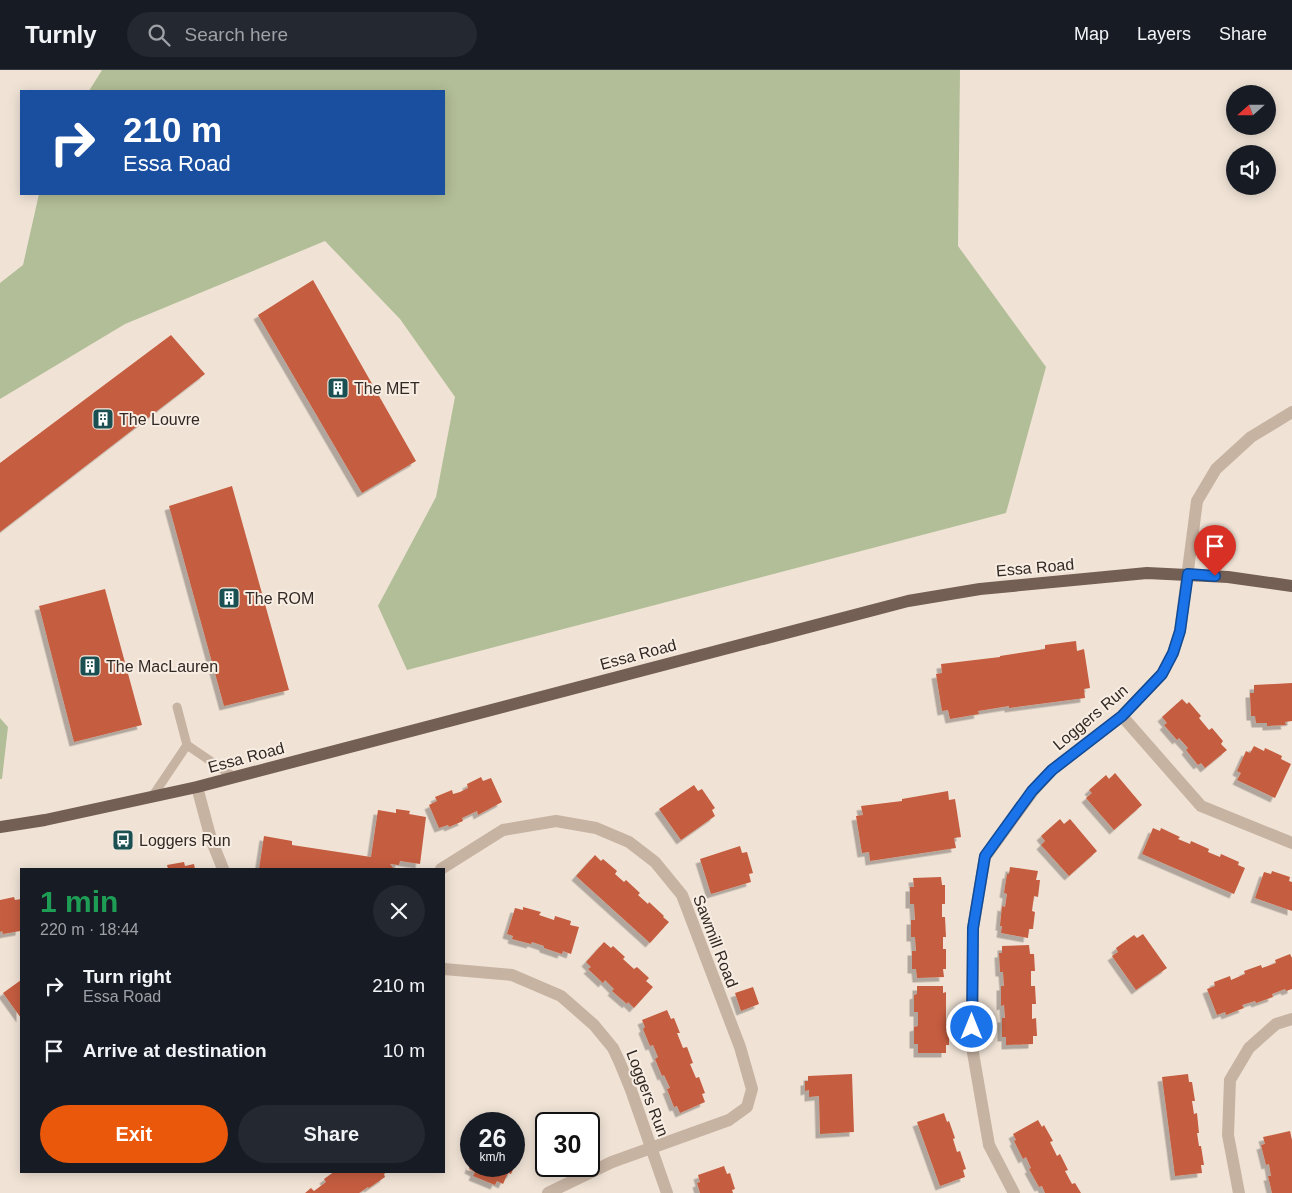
<!DOCTYPE html>
<html lang="en">
<head>
<meta charset="utf-8">
<style>
	:root { --surface:#171b24; --page:#242831; --text:#f1f3f6; --muted:#9ea1a6; --line:#363941; --accent:#ea580c }
	body { margin:0; font-family:Arial,sans-serif; background:var(--page); color:var(--text); height:100vh; display:flex; flex-direction:column; font-size:19px; white-space:nowrap }
	* { box-sizing:border-box; margin:0 }
	p { font-size:16px; color:var(--muted) }
	.icon { flex:none; width:28px; height:28px; fill:none; stroke:currentColor; stroke-width:2; stroke-linecap:round; stroke-linejoin:round }
	.map { position:relative; flex:1; overflow:hidden }
	.sheet { position:absolute; left:20px; top:798px; width:425px; height:305px; display:flex; flex-direction:column; background:var(--surface); border-radius:0px; box-shadow:0 2px 12px #0003 }
	.sheet>* { flex:none }
	.top-card { position:absolute; left:20px; top:20px; width:425px; height:105px; border-radius:0px; box-shadow:0 2px 12px #0003; background:#1a4fa0; color:#fff; overflow:hidden }
	.needle { width:32px; rotate:249deg }
	.fabs { position:absolute; left:1226px; top:15px; display:grid; gap:10px }
	.fabs a { display:grid; place-items:center; width:50px; height:50px; border-radius:50%; background:var(--surface); box-shadow:0 2px 12px #0003; font-size:25px }
	.speed { position:absolute; left:460px; top:1042px; display:flex; gap:10px; font-size:25px; font-weight:700; text-align:center }
	.speed>* { display:grid; place-content:center; width:65px; height:65px; border-radius:50%; background:var(--surface); box-shadow:0 2px 12px #0003; line-height:1 }
	.speed small { font-size:12px; font-weight:400 }
	.speed .limit { border:2px solid #111; border-radius:8px; background:#fff; color:#111 }
	.pin { position:absolute; display:grid; place-items:center; width:42px; height:42px; color:#fff; margin:-51px -21px; border-radius:50% 50% 50% 0; rotate:-45deg; box-shadow:0 0 5px #0007 }
	.pin .icon { rotate:45deg }
	.me { position:absolute; width:55px; margin:-28px; rotate:0deg; stroke-linejoin:round; filter:drop-shadow(0 0 4px #0008) }
	.turn { display:flex; align-items:center; gap:18px; height:105px; padding:0 20px; font-size:22px }
	.turn .icon { width:65px; height:65px; stroke-width:2.5 }
	.turn b { display:block; font-size:35px; line-height:42px }
	.round { display:grid; place-items:center; flex:none; width:52px; height:52px; border-radius:26px; background:var(--page) }
	.head { display:flex; align-items:center; justify-content:space-between; height:85px; padding:0 20px }
	h1 { font-size:30px; font-weight:600; line-height:38px; color:#1e9e55 }
	.primary-button { display:flex; gap:10px; margin-top:auto; padding:10px 20px }
	.primary-button a { flex:1; height:58px; border-radius:30px; background:var(--accent); color:#fff; font-size:20px; font-weight:600; line-height:58px; text-align:center }
	.primary-button a+a { background:var(--page); color:var(--text) }
	ul { padding:0; list-style:none }
	li { display:flex; align-items:center; gap:15px; height:65px; padding:0 20px }
	li div { flex:1 }
	li b { display:block; font-size:19px }
	li em { font-style:normal }
	header { display:flex; align-items:center; gap:30px; box-sizing:border-box; height:70px; padding:0 25px; background:var(--surface); border-bottom:1px solid var(--line) }
	header strong { font-size:24px }
	nav { display:flex; gap:28px; margin-inline-start:auto; font-size:18px }
	.search { width:350px; height:45px; background:var(--page); display:flex; align-items:center; gap:12px; box-sizing:border-box; padding:0 18px; border-radius:28px; color:var(--muted); font-size:19px }
	.map>svg:first-child { display:block }
</style>
</head>
<body>
<header>
<strong>Turnly</strong>
<div class="search"><svg class="icon" aria-label="search" viewBox="0 0 24 24"><circle cx="10" cy="10" r="6"/><path d="M15 15l6 6"/></svg>Search here</div>
<nav><a>Map</a><a>Layers</a><a>Share</a></nav>
</header>
<div class="map">
<svg width="1292" height="1123" viewBox="0 0 1292 1123">
	<defs>
		<filter id="shadow"><feDropShadow dx="-4.5" dy="4.5" stdDeviation="0" flood-color="#0004"/></filter>
	</defs>
	<rect width="100%" height="100%" fill="#f0e3d6"/>
	<path fill="#b2be97" d="M 102,0 L 960,0 L 958,176 L 1046,297 L 1006,443 L 407,600 L 378,536 L 436,427 L 455,327 L 400,249 L 325,171 L 125,254 L 0,329 L 0,213 L 23,195 L 39,124 L 444,124 L 444,21 L 89,21 Z
		M 0,648 L 8,657 L 2,709 L 0,709 Z"/>
	<path fill="#c55d3f" filter="url(#shadow)" d="M 313,210 L 416,391 L 362,423 L 258,245 Z
		M 171,265 L 205,304 L 0,462 L 0,393 Z
		M 232,416 L 289,620 L 224,636 L 169,436 Z
		M 105,519 L 142,655 L 74,672 L 39,536 Z
		M 1076,571 L 1077,581 L 1084,579 L 1090,618 L 1084,619 L 1085,628 L 1009,638 L 1009,636 L 978,641 L 979,644 L 950,649 L 948,640 L 942,641 L 936,604 L 942,603 L 941,594 L 1000,587 L 1000,586 L 1045,579 L 1045,575 Z
		M 1292,613 L 1292,651 L 1285,652 L 1286,655 L 1267,656 L 1267,653 L 1256,653 L 1255,646 L 1251,646 L 1250,623 L 1254,623 L 1254,615 Z
		M 1182,629 L 1187,634 L 1189,632 L 1201,646 L 1199,648 L 1209,660 L 1212,658 L 1223,671 L 1221,674 L 1227,680 L 1205,698 L 1201,693 L 1198,695 L 1186,680 L 1188,678 L 1179,668 L 1177,670 L 1164,655 L 1167,653 L 1162,647 Z
		M 1254,676 L 1264,681 L 1265,678 L 1282,686 L 1281,689 L 1291,694 L 1275,728 L 1237,710 L 1241,703 L 1237,701 L 1246,681 L 1250,683 Z
		M 1115,703 L 1142,735 L 1114,760 L 1086,728 L 1092,723 L 1089,720 L 1106,705 L 1109,709 Z
		M 481,707 L 483,711 L 491,708 L 502,732 L 478,745 L 477,741 L 462,748 L 463,751 L 449,757 L 448,755 L 439,758 L 429,735 L 437,731 L 435,727 L 452,720 L 453,724 L 460,722 L 468,718 L 467,714 Z
		M 694,715 L 698,721 L 702,719 L 715,738 L 712,740 L 715,746 L 681,770 L 659,739 Z
		M 948,721 L 949,730 L 955,729 L 961,767 L 954,768 L 956,778 L 870,791 L 869,782 L 862,783 L 856,746 L 863,745 L 861,736 L 902,731 L 902,729 Z
		M 396,739 L 410,741 L 409,744 L 426,747 L 420,794 L 400,791 L 399,795 L 390,794 L 394,799 L 259,799 L 264,766 L 292,771 L 292,775 L 371,787 L 378,740 L 396,743 Z
		M 1060,749 L 1064,754 L 1070,749 L 1097,781 L 1069,806 L 1041,775 L 1045,771 L 1041,766 Z
		M 1153,758 L 1160,761 L 1161,758 L 1180,767 L 1178,769 L 1190,774 L 1191,771 L 1209,779 L 1208,782 L 1220,787 L 1221,784 L 1239,792 L 1238,795 L 1245,798 L 1234,824 L 1142,784 Z
		M 740,776 L 742,783 L 747,782 L 753,803 L 749,804 L 751,812 L 711,824 L 700,789 Z
		M 595,785 L 601,791 L 603,789 L 617,801 L 615,804 L 624,812 L 626,810 L 640,823 L 638,825 L 648,834 L 649,832 L 664,846 L 663,847 L 669,852 L 650,873 L 576,806 Z
		M 184,792 L 185,796 L 194,794 L 195,799 L 168,799 L 167,795 Z
		M 1010,797 L 1038,801 L 1036,810 L 1040,810 L 1038,827 L 1034,826 L 1032,841 L 1035,842 L 1033,859 L 1029,859 L 1028,868 L 1001,863 L 1002,856 L 1000,856 L 1002,836 L 1005,837 L 1007,824 L 1004,823 L 1007,804 L 1009,804 Z
		M 1272,801 L 1290,807 L 1289,811 L 1292,812 L 1292,841 L 1255,828 L 1264,802 L 1271,804 Z
		M 941,807 L 942,815 L 945,815 L 945,834 L 942,834 L 942,847 L 945,847 L 946,867 L 943,867 L 943,879 L 946,879 L 946,899 L 943,899 L 944,907 L 917,908 L 916,899 L 912,899 L 912,881 L 916,881 L 915,867 L 911,867 L 911,850 L 915,850 L 914,834 L 910,834 L 910,817 L 914,817 L 913,808 Z
		M 14,827 L 15,830 L 21,829 L 20,861 L 3,864 L 2,861 L 0,862 L 0,830 Z
		M 523,837 L 541,842 L 539,845 L 554,850 L 555,846 L 571,851 L 570,855 L 579,857 L 571,884 L 563,881 L 562,884 L 544,878 L 544,876 L 532,872 L 531,874 L 512,869 L 513,866 L 507,864 L 515,838 L 523,840 Z
		M 1143,864 L 1167,898 L 1136,920 L 1112,886 L 1118,882 L 1116,878 L 1134,865 L 1137,868 Z
		M 604,872 L 611,878 L 613,876 L 625,887 L 623,889 L 634,899 L 637,897 L 649,908 L 646,911 L 653,917 L 634,938 L 628,932 L 627,934 L 612,921 L 614,919 L 605,910 L 603,913 L 588,899 L 591,897 L 586,892 Z
		M 1029,875 L 1030,884 L 1034,884 L 1035,901 L 1031,901 L 1031,916 L 1035,916 L 1036,934 L 1032,934 L 1032,949 L 1036,948 L 1037,966 L 1033,966 L 1033,974 L 1006,975 L 1006,967 L 1002,967 L 1002,948 L 1005,948 L 1004,935 L 1001,936 L 1001,916 L 1004,916 L 1003,902 L 1000,902 L 999,883 L 1002,883 L 1002,876 Z
		M 1290,884 L 1292,888 L 1292,919 L 1286,921 L 1285,919 L 1272,924 L 1273,927 L 1256,933 L 1255,931 L 1242,935 L 1244,938 L 1226,945 L 1225,942 L 1217,945 L 1207,919 L 1215,916 L 1214,912 L 1230,906 L 1231,910 L 1245,904 L 1244,901 L 1261,895 L 1262,898 L 1276,893 L 1275,890 Z
		M 21,910 L 21,948 L 3,923 Z
		M 917,916 L 943,916 L 943,923 L 946,922 L 946,954 L 949,954 L 949,975 L 946,975 L 946,983 L 918,983 L 918,974 L 914,974 L 914,957 L 918,956 L 918,942 L 914,942 L 914,925 L 917,924 Z
		M 753,917 L 759,934 L 741,941 L 735,923 Z
		M 667,940 L 671,949 L 674,948 L 680,963 L 677,963 L 683,978 L 687,977 L 693,993 L 690,994 L 696,1008 L 699,1007 L 705,1023 L 702,1024 L 705,1032 L 680,1043 L 677,1036 L 674,1037 L 667,1019 L 670,1018 L 664,1005 L 662,1006 L 655,989 L 658,987 L 653,975 L 650,976 L 643,959 L 645,957 L 642,950 Z
		M 852,1004 L 854,1062 L 820,1064 L 819,1026 L 809,1027 L 809,1020 L 805,1021 L 805,1011 L 808,1011 L 808,1006 Z
		M 1188,1004 L 1189,1012 L 1192,1012 L 1195,1031 L 1192,1031 L 1194,1044 L 1197,1043 L 1199,1063 L 1197,1063 L 1199,1076 L 1201,1076 L 1204,1095 L 1201,1095 L 1202,1103 L 1175,1106 L 1162,1007 Z
		M 944,1043 L 947,1052 L 949,1051 L 955,1068 L 953,1069 L 957,1082 L 960,1081 L 966,1099 L 963,1100 L 965,1107 L 940,1116 L 917,1052 Z
		M 1038,1050 L 1042,1057 L 1044,1055 L 1053,1071 L 1050,1072 L 1057,1086 L 1060,1084 L 1068,1100 L 1065,1101 L 1072,1114 L 1075,1113 L 1081,1123 L 1045,1123 L 1042,1116 L 1039,1117 L 1029,1099 L 1031,1098 L 1026,1087 L 1023,1089 L 1014,1071 L 1016,1070 L 1013,1064 Z
		M 1290,1061 L 1292,1070 L 1292,1123 L 1272,1123 L 1268,1106 L 1271,1106 L 1269,1094 L 1266,1095 L 1261,1075 L 1265,1074 L 1263,1067 Z
		M 514,1074 L 519,1076 L 515,1087 L 518,1089 L 511,1104 L 508,1103 L 503,1114 L 497,1111 L 495,1115 L 473,1106 L 475,1102 L 469,1099 L 471,1093 L 471,1096 L 514,1096 Z
		M 724,1096 L 727,1104 L 730,1103 L 735,1119 L 732,1120 L 733,1123 L 700,1123 L 697,1113 L 700,1112 L 698,1105 Z
		M 335,1101 L 341,1102 L 388,1101 L 384,1104 L 385,1107 L 369,1118 L 368,1117 L 359,1123 L 305,1123 L 311,1118 L 314,1121 L 326,1112 L 324,1109 Z"/>
	<g fill="none" stroke-linecap="round" stroke-linejoin="round">
		<path stroke="#c7b3a2" stroke-width="9" d="M 177,637 L 187,675 L 234,707
			M 152,727 L 187,675"/>
		<path stroke="#c7b3a2" stroke-width="12" d="M 1122,646 L 1201,736 L 1292,773
			M 197,717 L 211,769 L 223,799
			M 441,799 L 503,760 L 556,751 L 596,758 L 629,772 L 655,792 L 682,825 L 740,977 L 752,1019 L 747,1037 L 729,1050 L 612,1092 L 548,1123
			M 444,899 L 512,905 L 561,926 L 594,955 L 613,978 L 620,993 L 631,1020 L 667,1123
			M 1014,1123 L 989,1075 L 972,977 L 973,858 L 985,787 L 1033,721 L 1052,700 L 1122,646 L 1162,604 L 1173,583 L 1180,561 L 1197,431 L 1216,399 L 1251,367 L 1292,342
			M 1239,1123 L 1228,1065 L 1230,1010 L 1249,978 L 1276,954 L 1292,949"/>
		<path stroke="#745f55" stroke-width="12" d="M 0,757 L 45,750 L 197,717 L 908,531 L 980,519 L 1147,503 L 1228,507 L 1292,516"/>
	</g>
	<g fill="none" stroke-linecap="round" stroke-linejoin="round">
		<g stroke="#114b97" stroke-width="12">
			<path id="route" d="M 972,957 L 973,858 L 985,786 L 1032,721 L 1052,700 L 1122,646 L 1162,604 L 1173,583 L 1180,561 L 1188,504 L 1215,506"/>
		</g>
		<use href="#route" stroke="#1a73e8" stroke-width="9"/>
	</g>
	<defs>
		<g id="building-square" transform="scale(1.125)"><rect x="-9" y="-9" width="18" height="18" rx="4" fill="#1b5053" stroke="#f8ede2"/><path d="M-4-6H4V6H1V3H-1V6H-4ZM-2.5-4.3h1.7v1.8h-1.7ZM.8-4.3h1.7v1.8H.8ZM-2.5-1h1.7V.8h-1.7ZM.8-1h1.7V.8H.8Z" fill="#fff"/></g>
		<g id="bus-square" transform="scale(1.125)"><rect x="-9" y="-9" width="18" height="18" rx="4" fill="#1b5053" stroke="#f8ede2"/><path d="M-5-6H5V4H4V6H2V4H-2V6H-4V4H-5ZM-3.5-4V0h7V-4ZM-3.5 1.2v1.5H-2V1.2ZM2 1.2v1.5H3.5V1.2Z" fill="#fff"/></g>
	</defs>
	<g fill-rule="evenodd">
		<use href="#building-square" x="338" y="318"/>
		<use href="#building-square" x="103" y="349"/>
		<use href="#building-square" x="229" y="528"/>
		<use href="#building-square" x="90" y="596"/>
		<use href="#bus-square" x="123" y="770"/>
	</g>
	<g text-anchor="middle" stroke-width="4" stroke-linejoin="round" paint-order="stroke">
		<g font-size="16" fill="#322925" stroke="#f8ede2" text-anchor="start">
			<text x="354" y="324">The MET</text>
			<text x="119" y="355">The Louvre</text>
			<text x="245" y="534">The ROM</text>
			<text x="106" y="602">The MacLauren</text>
			<text x="139" y="776">Loggers Run</text>
		</g>
		<g font-size="16" fill="#322925" stroke="#f8ede2">
			<text transform="translate(1035 497) rotate(-5)" y="6">Essa Road</text>
			<text transform="translate(638 584) rotate(-15)" y="6">Essa Road</text>
			<text transform="translate(1090 647) rotate(-40)" y="6">Loggers Run</text>
			<text transform="translate(246 687) rotate(-15)" y="6">Essa Road</text>
			<text transform="translate(716 871) rotate(69)" y="6">Sawmill Road</text>
			<text transform="translate(648 1023) rotate(69)" y="6">Loggers Run</text>
		</g>
	</g>
</svg>
<div class="fabs">
<a><svg class="needle" viewBox="-14 -14 28 28"><path d="M0-13l5 13h-10z" fill="#e53935"/><path d="M0 13l5-13h-10z" fill="#9ea1a6"/></svg></a>
<a><svg class="icon" aria-label="sound" viewBox="0 0 24 24"><path d="M4 9h4l5-4v14l-5-4H4zM17 9q2 3 0 6"/></svg></a>
</div>
<div class="speed"><div>26<small>km/h</small></div><div class="limit">30</div></div>
<div class="pin" style="left:1215px;top:506px;background:#d93025"><svg class="icon" aria-label="arrive" viewBox="0 0 24 24"><path d="M6 21V4h12l-3 4 3 4H6"/></svg></div>
<svg class="me" style="left:972px;top:957px" viewBox="-20 -20 40 40"><circle r="17" fill="#1a73e8" stroke="#fff" stroke-width="3"/><path d="M0-11L8 9 0 5-8 9z" fill="#fff"/></svg>
<div class="top-card">
<div class="turn"><svg class="icon" aria-label="right" viewBox="0 0 24 24"><path d="M7 20v-9h11M14 6l5 5-5 5"/></svg><div><b>210 m</b>Essa Road</div></div>
</div>
<section class="sheet">
<div class="head"><div><h1>1 min</h1><p>220 m · 18:44</p></div><a class="round"><svg class="icon" aria-label="close" viewBox="0 0 24 24"><path d="M6 6l12 12M18 6L6 18"/></svg></a></div>
<ul>
<li><svg class="icon" aria-label="right" viewBox="0 0 24 24"><path d="M7 20v-9h11M14 6l5 5-5 5"/></svg><div><b>Turn right</b><p>Essa Road</p></div><em>210 m</em></li>
<li><svg class="icon" aria-label="arrive" viewBox="0 0 24 24"><path d="M6 21V4h12l-3 4 3 4H6"/></svg><div><b>Arrive at destination</b></div><em>10 m</em></li>
</ul>
<div class="primary-button"><a>Exit</a><a>Share</a></div>
</section>
</div>
</body>
</html>
